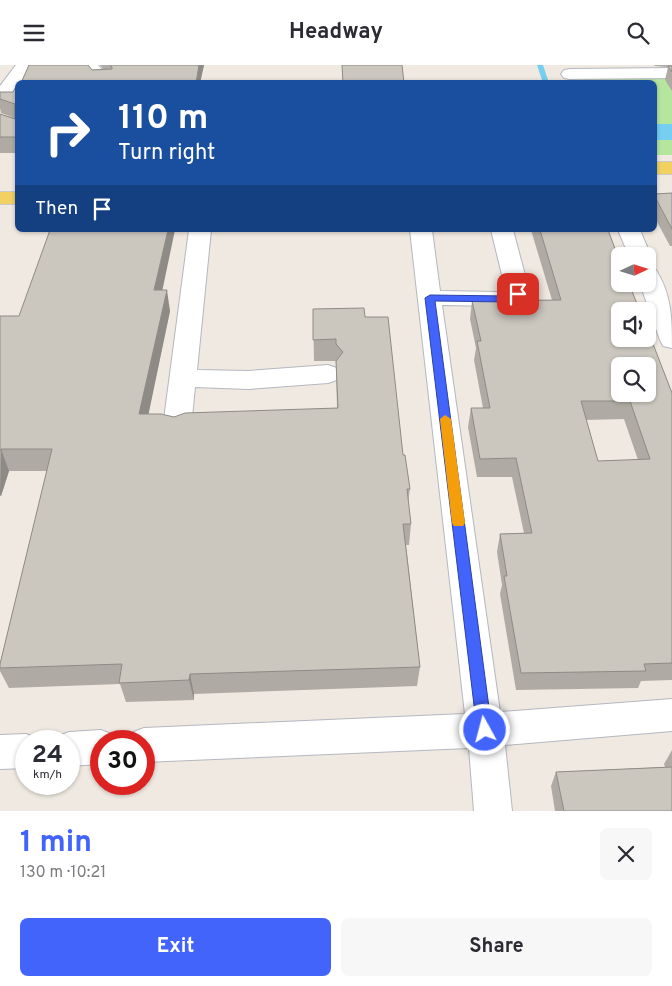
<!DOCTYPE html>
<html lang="en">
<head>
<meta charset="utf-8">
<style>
	:root { --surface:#fff; --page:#f7f7f7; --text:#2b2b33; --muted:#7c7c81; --accent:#4264fb }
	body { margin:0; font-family:Overpass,sans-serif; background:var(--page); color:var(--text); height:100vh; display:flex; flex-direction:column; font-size:19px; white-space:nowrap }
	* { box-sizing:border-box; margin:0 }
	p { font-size:16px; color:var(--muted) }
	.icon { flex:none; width:28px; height:28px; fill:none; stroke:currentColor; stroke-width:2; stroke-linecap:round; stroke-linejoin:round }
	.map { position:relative; height:746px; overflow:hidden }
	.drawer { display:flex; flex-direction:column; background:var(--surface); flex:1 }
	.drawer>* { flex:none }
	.guide { position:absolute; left:15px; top:15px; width:642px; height:152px; border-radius:8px; box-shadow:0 1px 4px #0004; background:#1a4fa0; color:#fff; overflow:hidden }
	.needle { width:32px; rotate:86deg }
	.tools { position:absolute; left:611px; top:182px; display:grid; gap:10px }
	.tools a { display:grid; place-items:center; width:45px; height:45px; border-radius:8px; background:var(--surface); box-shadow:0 1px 4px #0004; font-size:25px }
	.speed { position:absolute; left:15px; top:665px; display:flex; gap:10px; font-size:25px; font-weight:700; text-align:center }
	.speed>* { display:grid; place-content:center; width:65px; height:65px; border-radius:50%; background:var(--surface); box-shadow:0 1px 4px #0004; line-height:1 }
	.speed small { font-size:12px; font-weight:400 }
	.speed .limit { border:8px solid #d22; background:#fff; color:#111 }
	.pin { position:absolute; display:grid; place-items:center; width:42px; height:42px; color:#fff; margin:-21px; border-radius:10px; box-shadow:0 2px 8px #0006 }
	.me { position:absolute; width:55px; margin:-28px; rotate:353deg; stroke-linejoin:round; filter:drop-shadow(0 0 4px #0008) }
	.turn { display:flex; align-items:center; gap:18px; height:105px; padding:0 20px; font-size:22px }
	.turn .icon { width:65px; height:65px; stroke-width:2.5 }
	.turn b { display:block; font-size:35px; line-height:42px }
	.then { display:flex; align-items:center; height:48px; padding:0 20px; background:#0003; gap:10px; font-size:19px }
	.round { display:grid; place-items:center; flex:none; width:52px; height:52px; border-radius:8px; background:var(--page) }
	.overview { display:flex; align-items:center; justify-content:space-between; height:85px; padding:0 20px }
	h1 { font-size:30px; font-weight:700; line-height:38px; color:var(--accent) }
	.cta { display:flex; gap:10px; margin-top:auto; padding:10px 20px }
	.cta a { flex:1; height:58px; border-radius:8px; background:var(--accent); color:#fff; font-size:20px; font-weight:700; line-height:58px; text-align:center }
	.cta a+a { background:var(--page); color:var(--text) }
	header { display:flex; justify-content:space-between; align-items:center; height:65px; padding:0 20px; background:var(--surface); font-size:22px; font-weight:700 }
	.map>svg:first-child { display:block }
</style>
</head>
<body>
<header><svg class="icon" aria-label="menu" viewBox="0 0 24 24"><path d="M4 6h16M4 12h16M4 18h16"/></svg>Headway<svg class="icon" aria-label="search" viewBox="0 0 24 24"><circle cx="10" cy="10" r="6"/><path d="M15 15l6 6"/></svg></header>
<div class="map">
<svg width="672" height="746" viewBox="0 0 672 746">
	<rect width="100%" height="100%" fill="#efe9e1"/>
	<path fill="#b6e59e" d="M 583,13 L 672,14 L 672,90 L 655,90 L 655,18 L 585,17 Z"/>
	<path fill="#75cff0" d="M 655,59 L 672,59 L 672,75 L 655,75 Z"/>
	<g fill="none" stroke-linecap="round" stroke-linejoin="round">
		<path fill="#75cff0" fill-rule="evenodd" d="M 537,0 L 543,0 L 549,18 L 543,18 Z"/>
		<g stroke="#b4b7c1" stroke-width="2">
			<path id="minor" d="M 16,0 L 98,0 L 113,18 L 95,18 L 85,6 L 28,8 L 21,18 L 18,18 C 17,26 8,36 0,38 L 0,21 Z
				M 672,3 L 672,13 L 570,14 L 564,13 L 561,9 L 564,5 L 570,4 Z
				M 189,165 L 211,165 L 197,305 L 248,306 L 328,300 L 337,303 L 341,309 L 337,315 L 328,318 L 248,324 L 195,322 L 191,362 L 187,369 L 177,372 L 167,369 L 163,362 Z
				M 410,165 L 432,165 L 440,226 L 499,227 L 506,226 L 491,165 L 513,165 L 530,229 L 524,236 L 499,241 L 442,240 L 500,647 L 672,634 L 672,666 L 505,680 L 512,746 L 474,746 L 469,683 L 144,697 L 144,676 L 127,676 L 131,668 L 144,663 L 465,649 Z
				M 618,165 L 640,165 L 651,191 L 648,196 L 648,191 L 629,191 Z
				M 648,203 L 656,205 C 672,230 672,255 672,283 L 663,281 L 660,275 L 640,219 L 648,219 Z
				M 101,665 L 114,670 L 117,676 L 101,676 L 101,699 L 69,701 L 69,676 L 54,676 L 56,672 L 69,667 Z
				M 26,669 L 39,674 L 40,676 L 26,676 L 26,703 L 0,704 L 0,670 Z"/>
		</g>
		<g stroke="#c9c9c9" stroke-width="2">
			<path id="major" d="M 655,97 L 672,97 L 672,109 L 655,109 Z
				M 0,127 L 18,127 L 18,139 L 0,139 Z"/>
		</g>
		<use href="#minor" fill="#fff" fill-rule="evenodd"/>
		<use href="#major" fill="#f2d163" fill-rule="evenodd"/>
	</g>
	<path fill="#afaba4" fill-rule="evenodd" d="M 29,0 L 88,0 L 92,5 L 103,4 L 100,0 L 204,0 L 200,18 L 21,18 Z
		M 654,0 L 672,0 L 672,26 L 665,15 L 668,2 L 655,1 Z
		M 18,20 L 18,88 L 0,88 L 0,49 L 15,53 L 1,48 L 0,43 L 0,27 L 13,27 Z
		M 672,128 L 672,181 L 670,181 L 655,153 L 655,129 Z
		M 531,165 L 608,165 L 672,328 L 672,615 L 641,616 L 638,623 L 516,625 L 500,529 L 502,520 L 497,487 L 500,469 L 524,468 L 512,412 L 477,412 L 468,362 L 471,343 L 483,343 L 474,295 L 476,283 L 470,254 L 472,236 L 552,235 ZM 624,354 L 638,395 L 598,396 L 586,355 Z
		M 163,225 L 170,246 L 148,349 L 174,352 L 337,343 L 336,301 L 336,296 L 314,296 L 313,244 L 365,252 L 403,390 L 410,424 L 408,437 L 411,459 L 409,480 L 406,480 L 420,602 L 417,621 L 194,629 L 194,635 L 126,637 L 120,619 L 9,623 L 0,606 L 0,599 L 47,406 L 9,406 L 1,431 L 0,431 L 0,251 L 19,251 Z
		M 672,685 L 672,746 L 555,746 L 551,721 L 556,707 L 665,702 L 664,699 Z"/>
	<path fill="#8e8b86" d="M 199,0 L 204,0 L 200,18 L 196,18 Z
		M 168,165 L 175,165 L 158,246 L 154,225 Z
		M 167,225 L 170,246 L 144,371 L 139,349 Z
		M 1,384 L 9,406 L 1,431 L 0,429 Z
		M 190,609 L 194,629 L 194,635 L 189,615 Z"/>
	<path fill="#cbc7bf" stroke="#8e8b86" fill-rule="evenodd" d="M 29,0 L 88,0 L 92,5 L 112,4 L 112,2 L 110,0 L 199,0 L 196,18 L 21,18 Z
		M 342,0 L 402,0 L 404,18 L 343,18 Z
		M 668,1 L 672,1 L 672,7 Z
		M 17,20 L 18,72 L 0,72 L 0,49 L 15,54 L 15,39 L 0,34 L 0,27 L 13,27 Z
		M 672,128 L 672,164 L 655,132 L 655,129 Z
		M 50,165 L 168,165 L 154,225 L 167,225 L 139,349 L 161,349 L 174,352 L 185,348 L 338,343 L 336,296 L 343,287 L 336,279 L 336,274 L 313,275 L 313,244 L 364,243 L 365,252 L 388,252 L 403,390 L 405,390 L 410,424 L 407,424 L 411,459 L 403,459 L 420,602 L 190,609 L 189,615 L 119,618 L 122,599 L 0,603 L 0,599 L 52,384 L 1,384 L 0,386 L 0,251 L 19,251 Z
		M 540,165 L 608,165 L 620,197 L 620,219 L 629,219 L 640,246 L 620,246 L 620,274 L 648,274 L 648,266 L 672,328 L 672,598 L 644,599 L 646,606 L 521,608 L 504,511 L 507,511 L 500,469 L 532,468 L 516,393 L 480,394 L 471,343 L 490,343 L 477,276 L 481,276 L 472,236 L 561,235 ZM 620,301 L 648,301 L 648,329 L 620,329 ZM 581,336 L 630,336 L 650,394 L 598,396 Z
		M 672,702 L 672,746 L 564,746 L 556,707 Z"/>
	<path fill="#4264fb" stroke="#2b41a3" d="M 518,226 L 523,229 L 510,237 L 435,236 L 492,665 L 490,670 L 485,672 L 479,670 L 477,665 L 425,233 L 430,230 L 508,231 Z"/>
	<path fill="#f59e0b" d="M 445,350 L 451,354 L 465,458 L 463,461 L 454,461 L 452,458 L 440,354 Z"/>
</svg>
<div class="tools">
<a><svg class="needle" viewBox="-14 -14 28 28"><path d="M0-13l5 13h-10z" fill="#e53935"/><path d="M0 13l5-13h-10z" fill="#7c7c81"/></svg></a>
<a><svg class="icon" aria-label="sound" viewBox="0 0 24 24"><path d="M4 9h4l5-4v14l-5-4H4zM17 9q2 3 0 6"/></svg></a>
<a><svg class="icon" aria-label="search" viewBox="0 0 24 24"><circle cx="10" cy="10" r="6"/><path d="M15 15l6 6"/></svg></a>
</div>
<div class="speed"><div>24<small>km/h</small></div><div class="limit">30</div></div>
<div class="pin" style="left:518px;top:229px;background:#d93025"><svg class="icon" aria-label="arrive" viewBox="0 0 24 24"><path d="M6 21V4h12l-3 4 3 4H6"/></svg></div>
<svg class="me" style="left:485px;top:665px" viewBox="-20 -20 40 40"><circle r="17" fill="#4264fb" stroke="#fff" stroke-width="3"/><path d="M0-11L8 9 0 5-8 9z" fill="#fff"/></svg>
<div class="guide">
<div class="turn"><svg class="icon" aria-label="right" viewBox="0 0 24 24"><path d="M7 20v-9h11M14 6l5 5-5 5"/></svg><div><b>110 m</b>Turn right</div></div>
<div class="then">Then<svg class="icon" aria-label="arrive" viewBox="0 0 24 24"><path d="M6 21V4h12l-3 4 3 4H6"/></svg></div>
</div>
</div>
<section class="drawer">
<div class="overview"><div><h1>1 min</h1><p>130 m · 10:21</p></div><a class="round"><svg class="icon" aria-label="close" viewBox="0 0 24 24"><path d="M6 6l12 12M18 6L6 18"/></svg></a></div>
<div class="cta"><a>Exit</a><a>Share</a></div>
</section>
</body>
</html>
